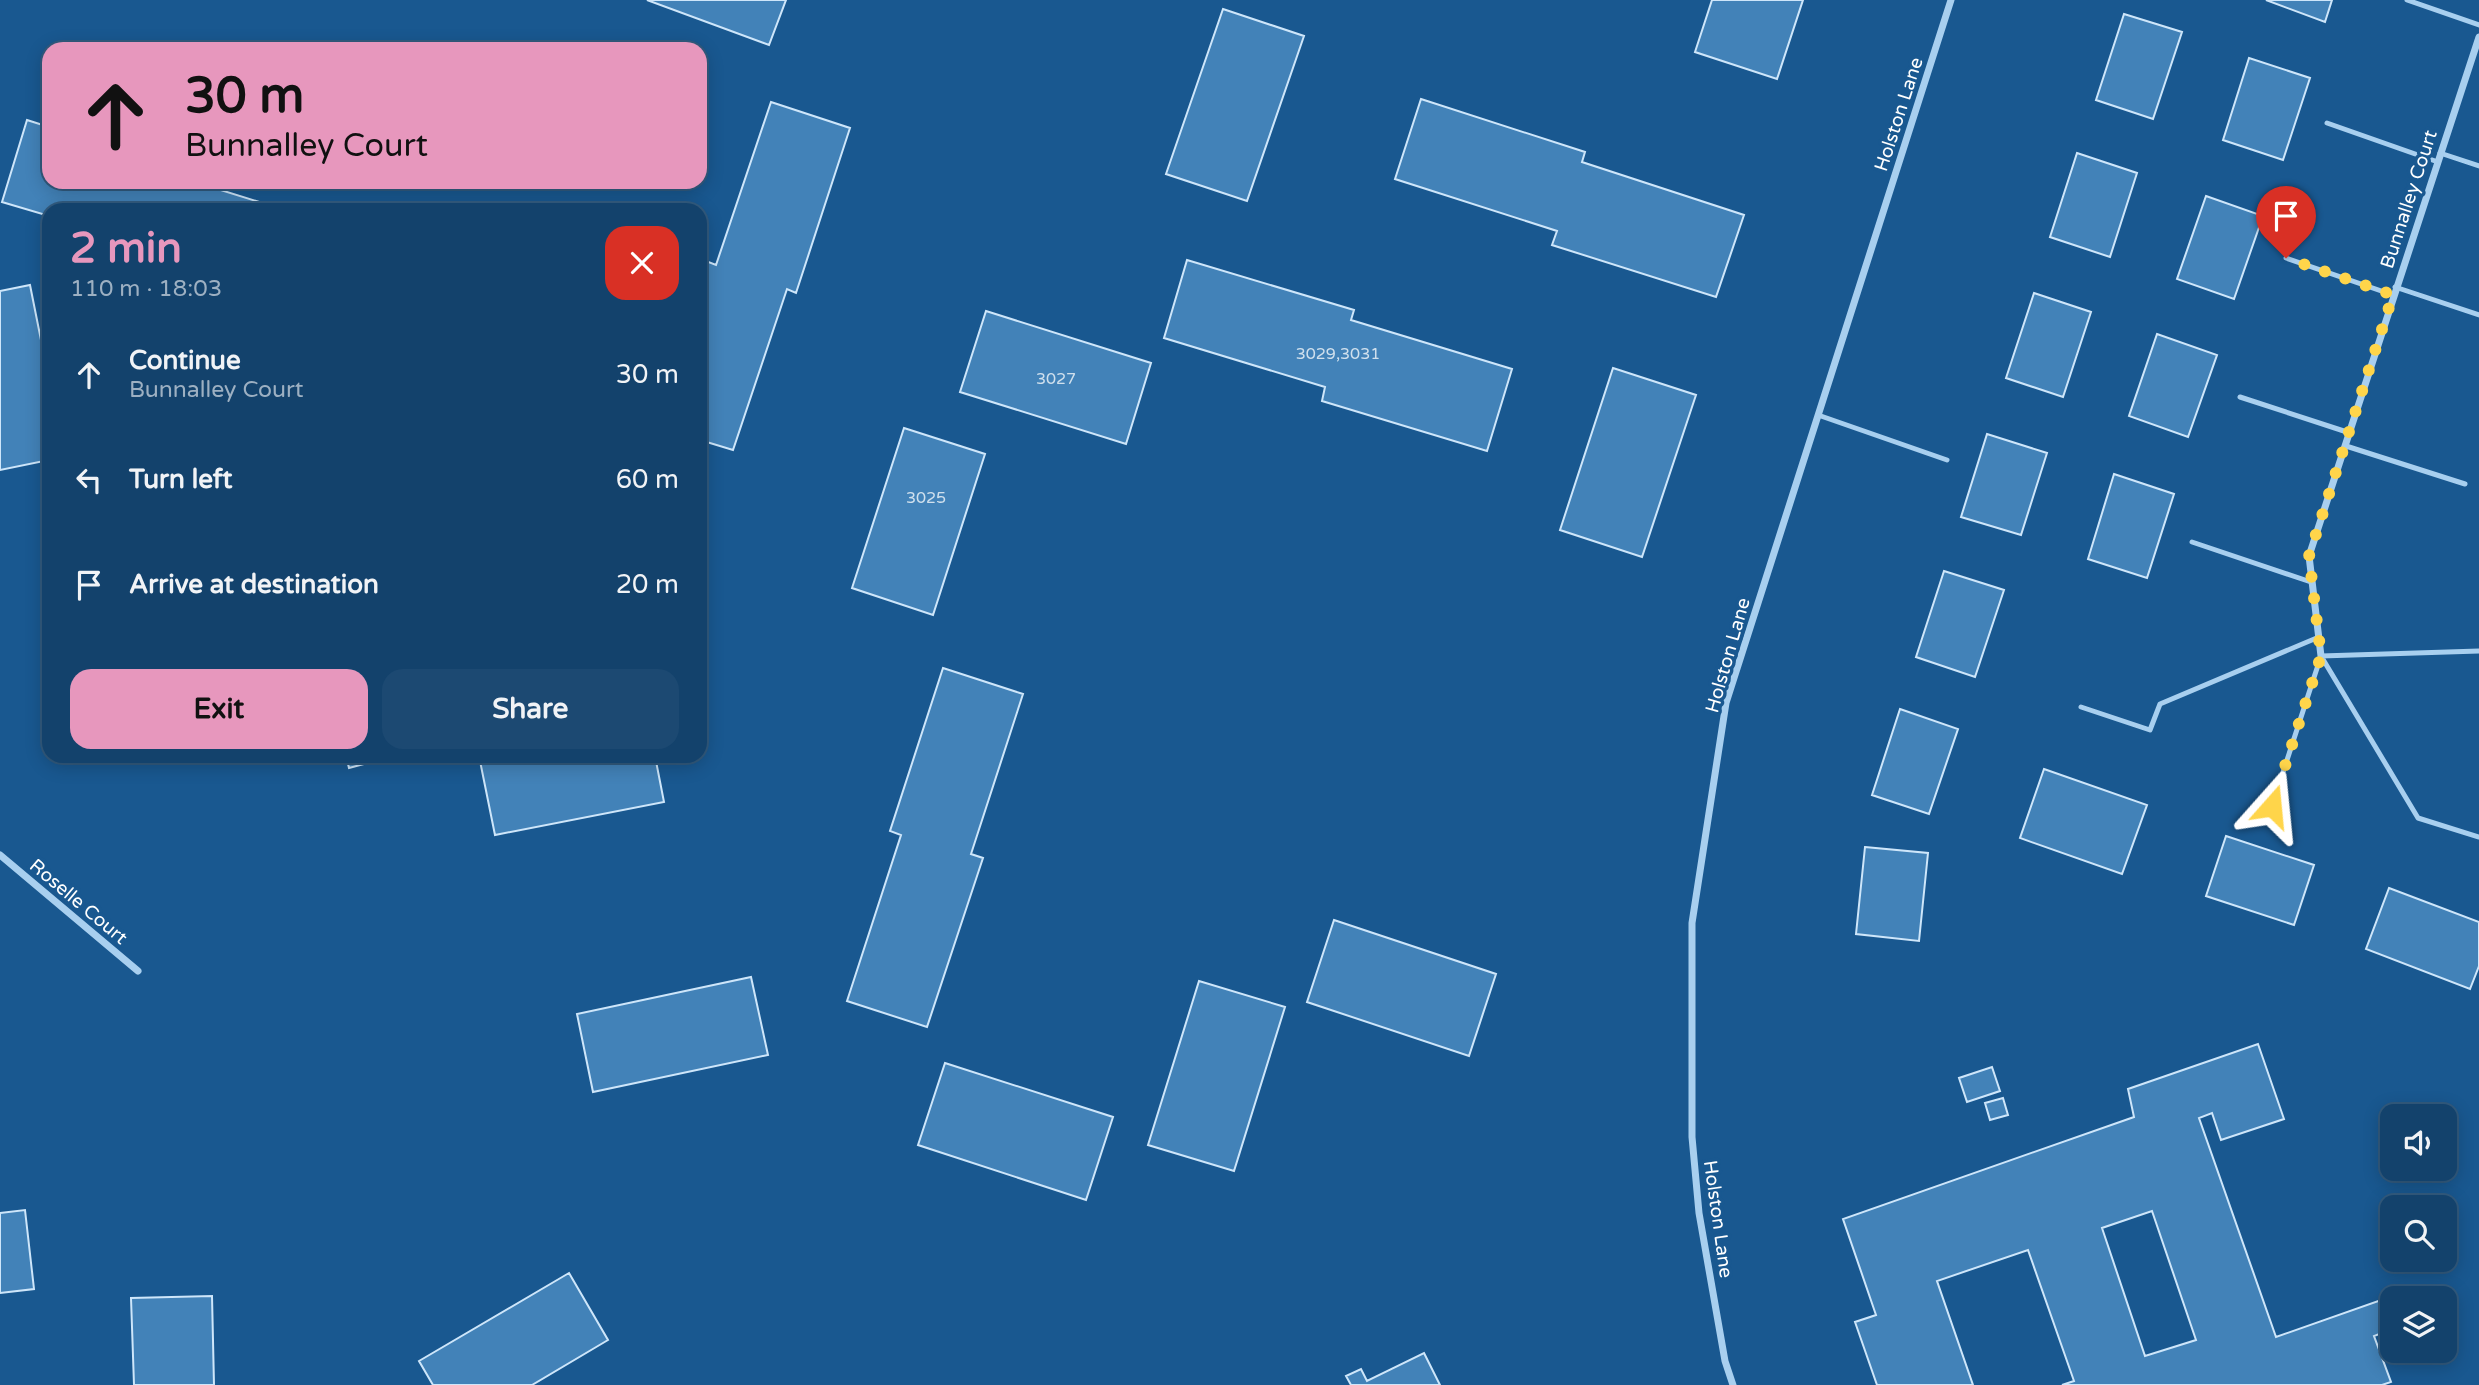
<!DOCTYPE html>
<html lang="en">
<head>
<meta charset="utf-8">
<style>
	:root { --surface:#13426c; --page:#1c4972; --text:#f1f3f6; --muted:#9db0c2; --line:#325b7f; --accent:#e797bd }
	body { margin:0; font-family:"Varela Round",sans-serif; background:var(--page); color:var(--text); height:100vh; display:flex; flex-direction:column; font-size:26px; white-space:nowrap }
	* { box-sizing:border-box; margin:0 }
	p { font-size:23px; color:var(--muted) }
	.icon { flex:none; width:38px; height:38px; fill:none; stroke:currentColor; stroke-width:2; stroke-linecap:round; stroke-linejoin:round }
	.map { position:relative; flex:1; overflow:hidden }
	.drawer { position:absolute; left:42px; top:203px; width:665px; height:560px; display:flex; flex-direction:column; background:var(--surface); border-radius:21px; box-shadow:0 4px 18px #0003,0 0 0 2px var(--line) }
	.drawer>* { flex:none }
	.guide { position:absolute; left:42px; top:42px; width:665px; height:147px; border-radius:21px; box-shadow:0 4px 18px #0003,0 0 0 2px var(--line); background:#e797bd; color:#111; overflow:hidden }
	.buttons { position:absolute; left:2380px; top:1104px; display:grid; gap:14px }
	.buttons a { display:grid; place-items:center; width:77px; height:77px; border-radius:14px; background:var(--surface); box-shadow:0 4px 18px #0003,0 0 0 2px var(--line); font-size:35px }
	.pin { position:absolute; display:grid; place-items:center; width:60px; height:60px; color:#fff; margin:-72px -30px; border-radius:50% 50% 50% 0; rotate:-45deg; box-shadow:0 0 7px #0007 }
	.pin .icon { rotate:45deg }
	.me { position:absolute; width:77px; margin:-38px; rotate:18deg; stroke-linejoin:round; filter:drop-shadow(0 0 5px #0008) }
	.turn { display:flex; align-items:center; gap:24px; height:147px; padding:0 28px; font-size:32px }
	.turn .icon { width:91px; height:91px; stroke-width:2.5 }
	.turn b { display:block; font-size:49px; line-height:60px }
	.round { display:grid; place-items:center; flex:none; width:74px; height:74px; border-radius:21px; background:var(--page) }
	.headline { display:flex; align-items:center; justify-content:space-between; height:119px; padding:0 28px }
	h1 { font-size:42px; font-weight:800; line-height:52px; color:var(--accent) }
	.action { display:flex; gap:14px; margin-top:auto; padding:14px 28px }
	.action a { flex:1; height:80px; border-radius:21px; background:var(--accent); color:#111; font-size:28px; font-weight:800; line-height:80px; text-align:center }
	.action a+a { background:var(--page); color:var(--text) }
	ul { padding:0; list-style:none }
	li { display:flex; align-items:center; gap:21px; height:105px; padding:0 28px }
	li div { flex:1 }
	li b { display:block; font-size:26px }
	li em { font-style:normal }
	.map>svg:first-child { display:block }
</style>
</head>
<body>
<div class="map">
<svg width="2479" height="1385" viewBox="0 0 2479 1385">
	<rect width="100%" height="100%" fill="#195890"/>
	<path fill="#4282b8" stroke="#cee6fa" stroke-width="2" fill-rule="evenodd" d="M 647,0 L 786,0 L 769,45 Z
		M 1712,0 L 1803,0 L 1777,79 L 1695,52 Z
		M 2266,0 L 2332,0 L 2325,22 Z
		M 1223,9 L 1304,36 L 1247,201 L 1166,174 Z
		M 2124,14 L 2182,32 L 2153,119 L 2096,100 Z
		M 2249,58 L 2310,78 L 2283,160 L 2223,140 Z
		M 1421,99 L 1585,152 L 1582,162 L 1744,215 L 1716,297 L 1552,245 L 1557,231 L 1395,179 Z
		M 771,102 L 850,128 L 796,293 L 787,289 L 733,450 L 700,440 L 700,280 L 706,261 L 716,265 Z
		M 27,120 L 49,127 L 49,182 L 195,182 L 285,210 L 49,210 L 49,216 L 2,202 Z
		M 2077,153 L 2137,173 L 2110,257 L 2050,237 Z
		M 2206,196 L 2263,216 L 2234,299 L 2177,279 Z
		M 1187,260 L 1354,310 L 1351,320 L 1512,369 L 1487,451 L 1322,401 L 1325,387 L 1164,338 Z
		M 30,285 L 49,380 L 49,460 L 0,470 L 0,291 Z
		M 2034,293 L 2091,312 L 2063,397 L 2006,378 Z
		M 986,311 L 1151,363 L 1126,444 L 960,392 Z
		M 2157,334 L 2217,355 L 2188,437 L 2129,416 Z
		M 1613,368 L 1696,395 L 1642,557 L 1560,530 Z
		M 904,428 L 985,454 L 933,615 L 852,588 Z
		M 1987,434 L 2047,453 L 2021,535 L 1961,517 Z
		M 2114,474 L 2174,494 L 2147,578 L 2088,559 Z
		M 1944,571 L 2004,590 L 1975,677 L 1916,657 Z
		M 943,668 L 1023,694 L 971,854 L 983,858 L 927,1027 L 847,1001 L 901,835 L 890,831 Z
		M 1900,709 L 1958,729 L 1929,814 L 1872,795 Z
		M 346,756 L 394,756 L 349,768 Z
		M 479,756 L 655,756 L 664,802 L 495,835 Z
		M 2044,769 L 2147,805 L 2122,874 L 2020,838 Z
		M 2226,836 L 2314,865 L 2294,925 L 2206,896 Z
		M 1865,847 L 1928,853 L 1919,941 L 1856,934 Z
		M 2389,888 L 2479,922 L 2479,966 L 2470,989 L 2366,949 Z
		M 1334,920 L 1496,974 L 1469,1056 L 1307,1002 Z
		M 751,977 L 768,1055 L 593,1092 L 577,1014 Z
		M 1199,981 L 1285,1007 L 1234,1171 L 1148,1145 Z
		M 2258,1044 L 2284,1119 L 2221,1140 L 2212,1113 L 2199,1118 L 2276,1337 L 2384,1299 L 2392,1321 L 2392,1329 L 2374,1336 L 2391,1382 L 2382,1385 L 2062,1385 L 2074,1381 L 2028,1250 L 1937,1281 L 1973,1385 L 1877,1385 L 1855,1322 L 1876,1315 L 1843,1219 L 2134,1117 L 2128,1089 ZM 2152,1211 L 2196,1340 L 2145,1356 L 2102,1228 Z
		M 945,1063 L 1113,1117 L 1086,1200 L 918,1145 Z
		M 1992,1067 L 2000,1091 L 1967,1102 L 1959,1078 Z
		M 2003,1098 L 2008,1115 L 1990,1120 L 1985,1103 Z
		M 25,1210 L 34,1289 L 0,1293 L 0,1213 Z
		M 569,1273 L 608,1340 L 532,1385 L 433,1385 L 419,1361 Z
		M 212,1296 L 214,1385 L 134,1385 L 131,1298 Z
		M 1424,1353 L 1440,1385 L 1351,1385 L 1346,1376 L 1361,1369 L 1367,1381 Z"/>
	<g fill="none" stroke-linecap="round" stroke-linejoin="round">
		<path stroke="#a8cfef" stroke-width="5" d="M 2407,0 L 2479,25
			M 2327,123 L 2438,162
			M 2440,153 L 2479,166
			M 2286,258 L 2393,295
			M 2395,287 L 2479,315
			M 2240,397 L 2350,433
			M 1818,415 L 1947,460
			M 2346,446 L 2465,484
			M 2192,542 L 2311,582
			M 2321,656 L 2418,818 L 2479,837
			M 2321,656 L 2479,651
			M 2081,707 L 2150,730 L 2160,704 L 2319,637
			M 2272,806 L 2321,656"/>
		<path stroke="#a8cfef" stroke-width="7" d="M 2321,656 L 2309,556 L 2479,37
			M 0,855 L 138,971
			M 1733,1385 L 1725,1361 L 1699,1213 L 1692,1137 L 1692,923 L 1726,703 L 1951,0"/>
	</g>
	<g fill="none" stroke-linecap="round" stroke-linejoin="round">
		<path stroke="#ffd54a" stroke-width="12" stroke-dasharray="0 21.6" d="M 2272,806 L 2321,656 L 2309,556 L 2393,295 L 2286,258"/>
	</g>
	<g text-anchor="middle" stroke-width="7" stroke-linejoin="round" paint-order="stroke">
		<g font-size="16" fill="#d0e0ed">
			<text x="1338" y="359">3029,3031</text>
			<text x="1056" y="384">3027</text>
			<text x="926" y="503">3025</text>
		</g>
		<g font-size="19" fill="#fff" stroke="#195890">
			<text transform="translate(1898 114) rotate(-72)" y="7">Holston Lane</text>
			<text transform="translate(2408 199) rotate(-72)" y="7">Bunnalley Court</text>
			<text transform="translate(1727 655) rotate(-74)" y="7">Holston Lane</text>
			<text transform="translate(79 901) rotate(40)" y="7">Roselle Court</text>
			<text transform="translate(1719 1219) rotate(82)" y="7">Holston Lane</text>
		</g>
	</g>
</svg>
<div class="buttons">
<a><svg class="icon" aria-label="sound" viewBox="0 0 24 24"><path d="M4 9h4l5-4v14l-5-4H4zM17 9q2 3 0 6"/></svg></a>
<a><svg class="icon" aria-label="search" viewBox="0 0 24 24"><circle cx="10" cy="10" r="6"/><path d="M15 15l6 6"/></svg></a>
<a><svg class="icon" aria-label="layers" viewBox="0 0 24 24"><path d="M12 4l9 5-9 5-9-5zM3 14l9 5 9-5"/></svg></a>
</div>
<div class="pin" style="left:2286px;top:258px;background:#d93025"><svg class="icon" aria-label="arrive" viewBox="0 0 24 24"><path d="M6 21V4h12l-3 4 3 4H6"/></svg></div>
<svg class="me" style="left:2272px;top:806px" viewBox="-20 -20 40 40"><path d="M0-17L14 15 0 8-14 15z" fill="#ffd54a" stroke="#fff" stroke-width="4"/></svg>
<div class="guide">
<div class="turn"><svg class="icon" aria-label="ahead" viewBox="0 0 24 24"><path d="M12 20V5M6 11l6-6 6 6"/></svg><div><b>30 m</b>Bunnalley Court</div></div>
</div>
<section class="drawer">
<div class="headline"><div><h1>2 min</h1><p>110 m · 18:03</p></div><a class="round" style="background:#d93025;color:#fff"><svg class="icon" aria-label="close" viewBox="0 0 24 24"><path d="M6 6l12 12M18 6L6 18"/></svg></a></div>
<ul>
<li><svg class="icon" aria-label="ahead" viewBox="0 0 24 24"><path d="M12 20V5M6 11l6-6 6 6"/></svg><div><b>Continue</b><p>Bunnalley Court</p></div><em>30 m</em></li>
<li><svg class="icon" aria-label="left" viewBox="0 0 24 24"><path d="M17 20v-9H6M10 6l-5 5 5 5"/></svg><div><b>Turn left</b></div><em>60 m</em></li>
<li><svg class="icon" aria-label="arrive" viewBox="0 0 24 24"><path d="M6 21V4h12l-3 4 3 4H6"/></svg><div><b>Arrive at destination</b></div><em>20 m</em></li>
</ul>
<div class="action"><a>Exit</a><a>Share</a></div>
</section>
</div>
</body>
</html>
